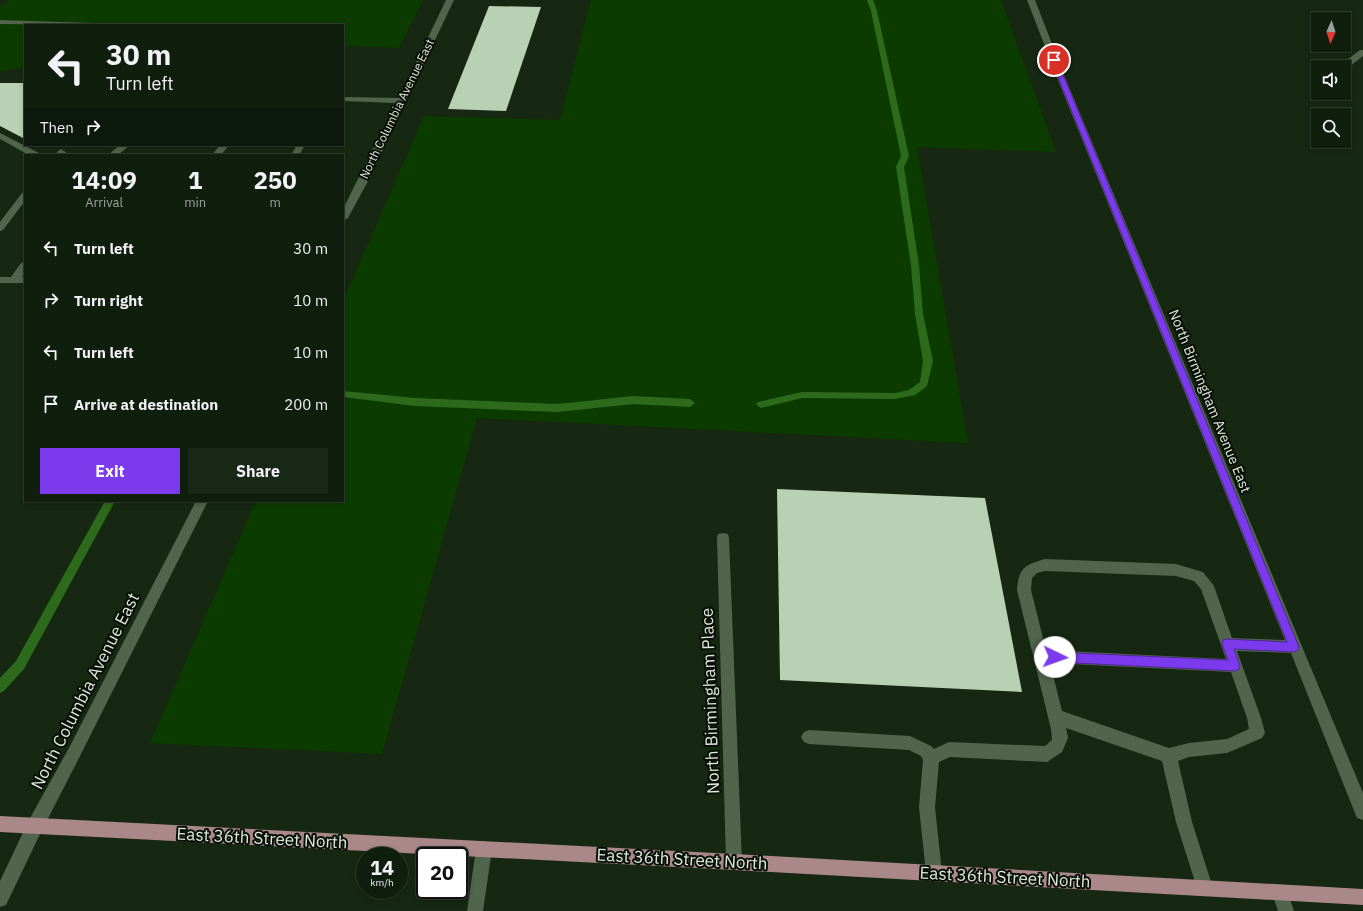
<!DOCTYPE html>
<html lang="en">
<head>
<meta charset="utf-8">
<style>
	:root { --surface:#101e0e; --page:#192717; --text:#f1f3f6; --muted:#9ca29e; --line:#303c2e; --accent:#7c3aed }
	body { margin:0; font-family:"IBM Plex Sans",sans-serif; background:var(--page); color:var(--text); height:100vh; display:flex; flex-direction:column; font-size:15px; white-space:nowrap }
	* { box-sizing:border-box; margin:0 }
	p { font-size:13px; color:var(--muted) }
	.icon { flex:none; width:22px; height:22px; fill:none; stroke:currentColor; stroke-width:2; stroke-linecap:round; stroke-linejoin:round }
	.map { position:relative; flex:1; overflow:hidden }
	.sheet { position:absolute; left:24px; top:154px; width:320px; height:348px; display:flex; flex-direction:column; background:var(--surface); border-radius:0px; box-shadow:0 2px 6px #0003,0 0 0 1px var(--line) }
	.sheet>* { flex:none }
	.guide { position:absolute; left:24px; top:24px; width:320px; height:122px; border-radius:0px; box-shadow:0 2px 6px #0003,0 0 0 1px var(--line); background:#101e0e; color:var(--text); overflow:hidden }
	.needle { width:26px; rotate:183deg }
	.controls { position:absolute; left:1311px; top:12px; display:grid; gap:8px }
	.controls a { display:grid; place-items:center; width:40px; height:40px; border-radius:0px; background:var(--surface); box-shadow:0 2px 6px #0003,0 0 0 1px var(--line); font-size:20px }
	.speed { position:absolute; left:356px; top:847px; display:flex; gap:8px; font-size:20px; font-weight:700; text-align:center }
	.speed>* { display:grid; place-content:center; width:52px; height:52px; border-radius:50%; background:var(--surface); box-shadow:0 2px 6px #0003,0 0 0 1px var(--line); line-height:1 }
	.speed small { font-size:10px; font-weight:400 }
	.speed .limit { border:2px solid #111; border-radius:6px; background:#fff; color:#111 }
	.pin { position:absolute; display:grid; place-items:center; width:34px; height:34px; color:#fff; margin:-17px; border:2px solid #fff; border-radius:50%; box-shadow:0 1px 4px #0007 }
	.me { position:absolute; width:44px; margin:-22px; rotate:93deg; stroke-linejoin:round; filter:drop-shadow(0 0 3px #0008) }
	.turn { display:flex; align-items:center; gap:14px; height:84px; padding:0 16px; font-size:18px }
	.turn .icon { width:52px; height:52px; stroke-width:2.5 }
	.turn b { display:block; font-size:28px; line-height:34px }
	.then { display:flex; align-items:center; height:38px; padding:0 16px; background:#0003; gap:8px; font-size:15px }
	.eta { display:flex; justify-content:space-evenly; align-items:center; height:68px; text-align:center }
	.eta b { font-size:24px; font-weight:800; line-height:28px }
	.cta { display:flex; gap:8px; margin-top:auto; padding:8px 16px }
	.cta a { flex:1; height:46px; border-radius:0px; background:var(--accent); color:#fff; font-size:16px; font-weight:800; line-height:46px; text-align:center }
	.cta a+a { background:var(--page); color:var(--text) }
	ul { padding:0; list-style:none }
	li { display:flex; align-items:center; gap:12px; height:52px; padding:0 16px }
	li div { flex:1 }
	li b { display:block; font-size:15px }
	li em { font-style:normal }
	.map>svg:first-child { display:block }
</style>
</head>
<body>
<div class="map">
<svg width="1363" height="911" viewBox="0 0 1363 911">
	<rect width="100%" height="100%" fill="#162812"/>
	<path fill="#0c3b00" d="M 8,0 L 423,0 L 399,48 L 343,46 L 343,25 L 25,25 L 25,68 L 0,71 L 0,7 Z
		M 591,0 L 1001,0 L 1056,152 L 917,147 L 968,443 L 477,418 L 382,754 L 150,743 L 256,501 L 343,501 L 343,301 L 424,116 L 560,120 Z"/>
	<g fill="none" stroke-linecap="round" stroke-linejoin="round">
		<path fill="#2d6a1c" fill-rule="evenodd" d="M 867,0 L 873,0 L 877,11 L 909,156 L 904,167 L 919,265 L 923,314 L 933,361 L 927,386 L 915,395 L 895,399 L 802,398 L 761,408 L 758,406 L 756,404 L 758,402 L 802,392 L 895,393 L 909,390 L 920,382 L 923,361 L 915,314 L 911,265 L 896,167 L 901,156 L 871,11 Z
			M 343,391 L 415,398 L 558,404 L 633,396 L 690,399 L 695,403 L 690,407 L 633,404 L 558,412 L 415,406 L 343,397 Z
			M 105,501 L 115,501 L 24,669 L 4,691 L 0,693 L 0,678 L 16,661 Z"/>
	</g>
	<path fill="#b9d0b4" d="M 489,6 L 541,7 L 506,111 L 448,109 Z
		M 0,83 L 25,83 L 25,139 L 0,126 Z
		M 777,489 L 985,498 L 1022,692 L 780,680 Z"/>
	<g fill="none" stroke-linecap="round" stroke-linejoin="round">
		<path fill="#51654c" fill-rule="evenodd" d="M 446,0 L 454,0 L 367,183 L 348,218 L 343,221 L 343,209 L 396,103 L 343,101 L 343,97 L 399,98 Z
			M 1027,0 L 1035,0 L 1064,75 L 1363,793 L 1363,820 L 1357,818 L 1291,653 L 1237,651 L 1261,718 L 1265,733 L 1262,738 L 1227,753 L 1189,757 L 1178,761 L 1192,822 L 1213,888 L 1211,894 L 1205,896 L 1199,894 L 1197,888 L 1176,822 L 1162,761 L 1066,728 L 1068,738 L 1062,752 L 1047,762 L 950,757 L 939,762 L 935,807 L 942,873 L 940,879 L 934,881 L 928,879 L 926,873 L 919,807 L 923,760 L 921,756 L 909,750 L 809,744 L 804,742 L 801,737 L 804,732 L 809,730 L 910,736 L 931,746 L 934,749 L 949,742 L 1045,746 L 1052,740 L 1051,729 L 1017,590 C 1019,568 1024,565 1045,559 L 1176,564 L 1203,572 L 1214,586 L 1232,638 L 1285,640 L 1056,75 ZM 1045,571 L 1176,576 L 1194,581 L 1201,589 L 1226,659 L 1046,650 L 1031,590 L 1032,578 L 1037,573 ZM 1050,663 L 1231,672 L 1247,718 L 1249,729 L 1227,739 L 1189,743 L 1169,748 L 1062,711 Z
			M 0,20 L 93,23 L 97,25 L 0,24 Z
			M 1360,50 L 1363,50 L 1363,56 L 1349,67 L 1343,67 L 1343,63 Z
			M 0,133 L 39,153 L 40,155 L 29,155 L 0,139 Z
			M 120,145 L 130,145 L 118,155 L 108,155 Z
			M 220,145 L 229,145 L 221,155 L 212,155 Z
			M 297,145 L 305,145 L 299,155 L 291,155 Z
			M 61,149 L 70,155 L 58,154 L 57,152 Z
			M 25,192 L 25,201 L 3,230 L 0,231 L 0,222 L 22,193 Z
			M 25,262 L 25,272 L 22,277 L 25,277 L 25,283 L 0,283 L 0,277 L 11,277 L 21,263 Z
			M 196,501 L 208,501 L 79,758 L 41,832 L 6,905 L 0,907 L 0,881 L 29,820 L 69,748 Z
			M 723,533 L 728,534 L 729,538 L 742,862 L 740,868 L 734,870 L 728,868 L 726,862 L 717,538 L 718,534 Z
			M 484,841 L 490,843 L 492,849 L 483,911 L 467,911 L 476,849 L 478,843 Z
			M 1280,885 L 1286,887 L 1294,911 L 1278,911 L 1272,893 L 1274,887 Z"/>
		<path fill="#aa8789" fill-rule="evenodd" d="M 0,816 L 734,854 L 1363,889 L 1363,905 L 734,870 L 0,832 Z"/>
	</g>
	<path fill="#7c3aed" stroke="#51269a" d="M 1052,58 L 1057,60 L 1299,647 L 1298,650 L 1294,652 L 1234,649 L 1240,666 L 1239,669 L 1235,671 L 1055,662 L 1051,660 L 1050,657 L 1051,653 L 1055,652 L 1228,660 L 1222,644 L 1223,640 L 1227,639 L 1287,642 L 1051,60 Z"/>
	<g text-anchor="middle" stroke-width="4" stroke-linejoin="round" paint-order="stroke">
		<g font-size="12" fill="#dde9da" stroke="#070f06">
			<text transform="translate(397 109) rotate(-64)" y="4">North Columbia Avenue East</text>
		</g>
		<g font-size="14" fill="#dde9da" stroke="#070f06">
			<text transform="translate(1210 401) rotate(68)" y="5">North Birmingham Avenue East</text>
		</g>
		<g font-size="17" fill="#dde9da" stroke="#070f06">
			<text transform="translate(85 691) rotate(-63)" y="6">North Columbia Avenue East</text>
			<text transform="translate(710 701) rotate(-92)" y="6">North Birmingham Place</text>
			<text transform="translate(262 838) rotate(3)" y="6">East 36th Street North</text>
			<text transform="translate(682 859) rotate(3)" y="6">East 36th Street North</text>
			<text transform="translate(1005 877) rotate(3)" y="6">East 36th Street North</text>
		</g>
	</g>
</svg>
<div class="controls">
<a><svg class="needle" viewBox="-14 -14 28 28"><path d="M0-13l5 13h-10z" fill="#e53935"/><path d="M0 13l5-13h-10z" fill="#9ca29e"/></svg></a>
<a><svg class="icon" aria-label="sound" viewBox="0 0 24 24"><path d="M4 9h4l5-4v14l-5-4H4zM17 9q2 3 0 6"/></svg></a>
<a><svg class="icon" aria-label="search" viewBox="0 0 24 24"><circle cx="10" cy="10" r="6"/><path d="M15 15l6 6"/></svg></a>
</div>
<div class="speed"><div>14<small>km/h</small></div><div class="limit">20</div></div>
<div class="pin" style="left:1054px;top:60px;background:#d93025"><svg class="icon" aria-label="arrive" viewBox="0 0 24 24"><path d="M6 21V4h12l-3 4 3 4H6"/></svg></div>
<svg class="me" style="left:1055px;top:657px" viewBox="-20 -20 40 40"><circle r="19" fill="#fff"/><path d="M0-13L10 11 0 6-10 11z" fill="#7c3aed"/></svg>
<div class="guide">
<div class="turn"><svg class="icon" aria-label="left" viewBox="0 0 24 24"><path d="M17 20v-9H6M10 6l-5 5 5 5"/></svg><div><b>30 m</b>Turn left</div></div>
<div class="then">Then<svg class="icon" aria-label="right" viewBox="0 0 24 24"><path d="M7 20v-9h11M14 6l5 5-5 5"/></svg></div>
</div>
<section class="sheet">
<div class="eta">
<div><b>14:09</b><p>Arrival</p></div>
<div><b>1</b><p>min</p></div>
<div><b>250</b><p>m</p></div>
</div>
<ul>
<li><svg class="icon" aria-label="left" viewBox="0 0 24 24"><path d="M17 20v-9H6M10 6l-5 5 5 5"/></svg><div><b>Turn left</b></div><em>30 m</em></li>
<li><svg class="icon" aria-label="right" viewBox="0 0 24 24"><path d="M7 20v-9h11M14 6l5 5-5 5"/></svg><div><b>Turn right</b></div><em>10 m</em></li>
<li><svg class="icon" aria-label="left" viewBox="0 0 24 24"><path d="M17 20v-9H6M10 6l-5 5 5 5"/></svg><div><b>Turn left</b></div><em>10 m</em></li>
<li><svg class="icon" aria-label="arrive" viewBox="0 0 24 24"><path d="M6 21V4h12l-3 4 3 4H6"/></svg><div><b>Arrive at destination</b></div><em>200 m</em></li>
</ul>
<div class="cta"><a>Exit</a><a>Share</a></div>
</section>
</div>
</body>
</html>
